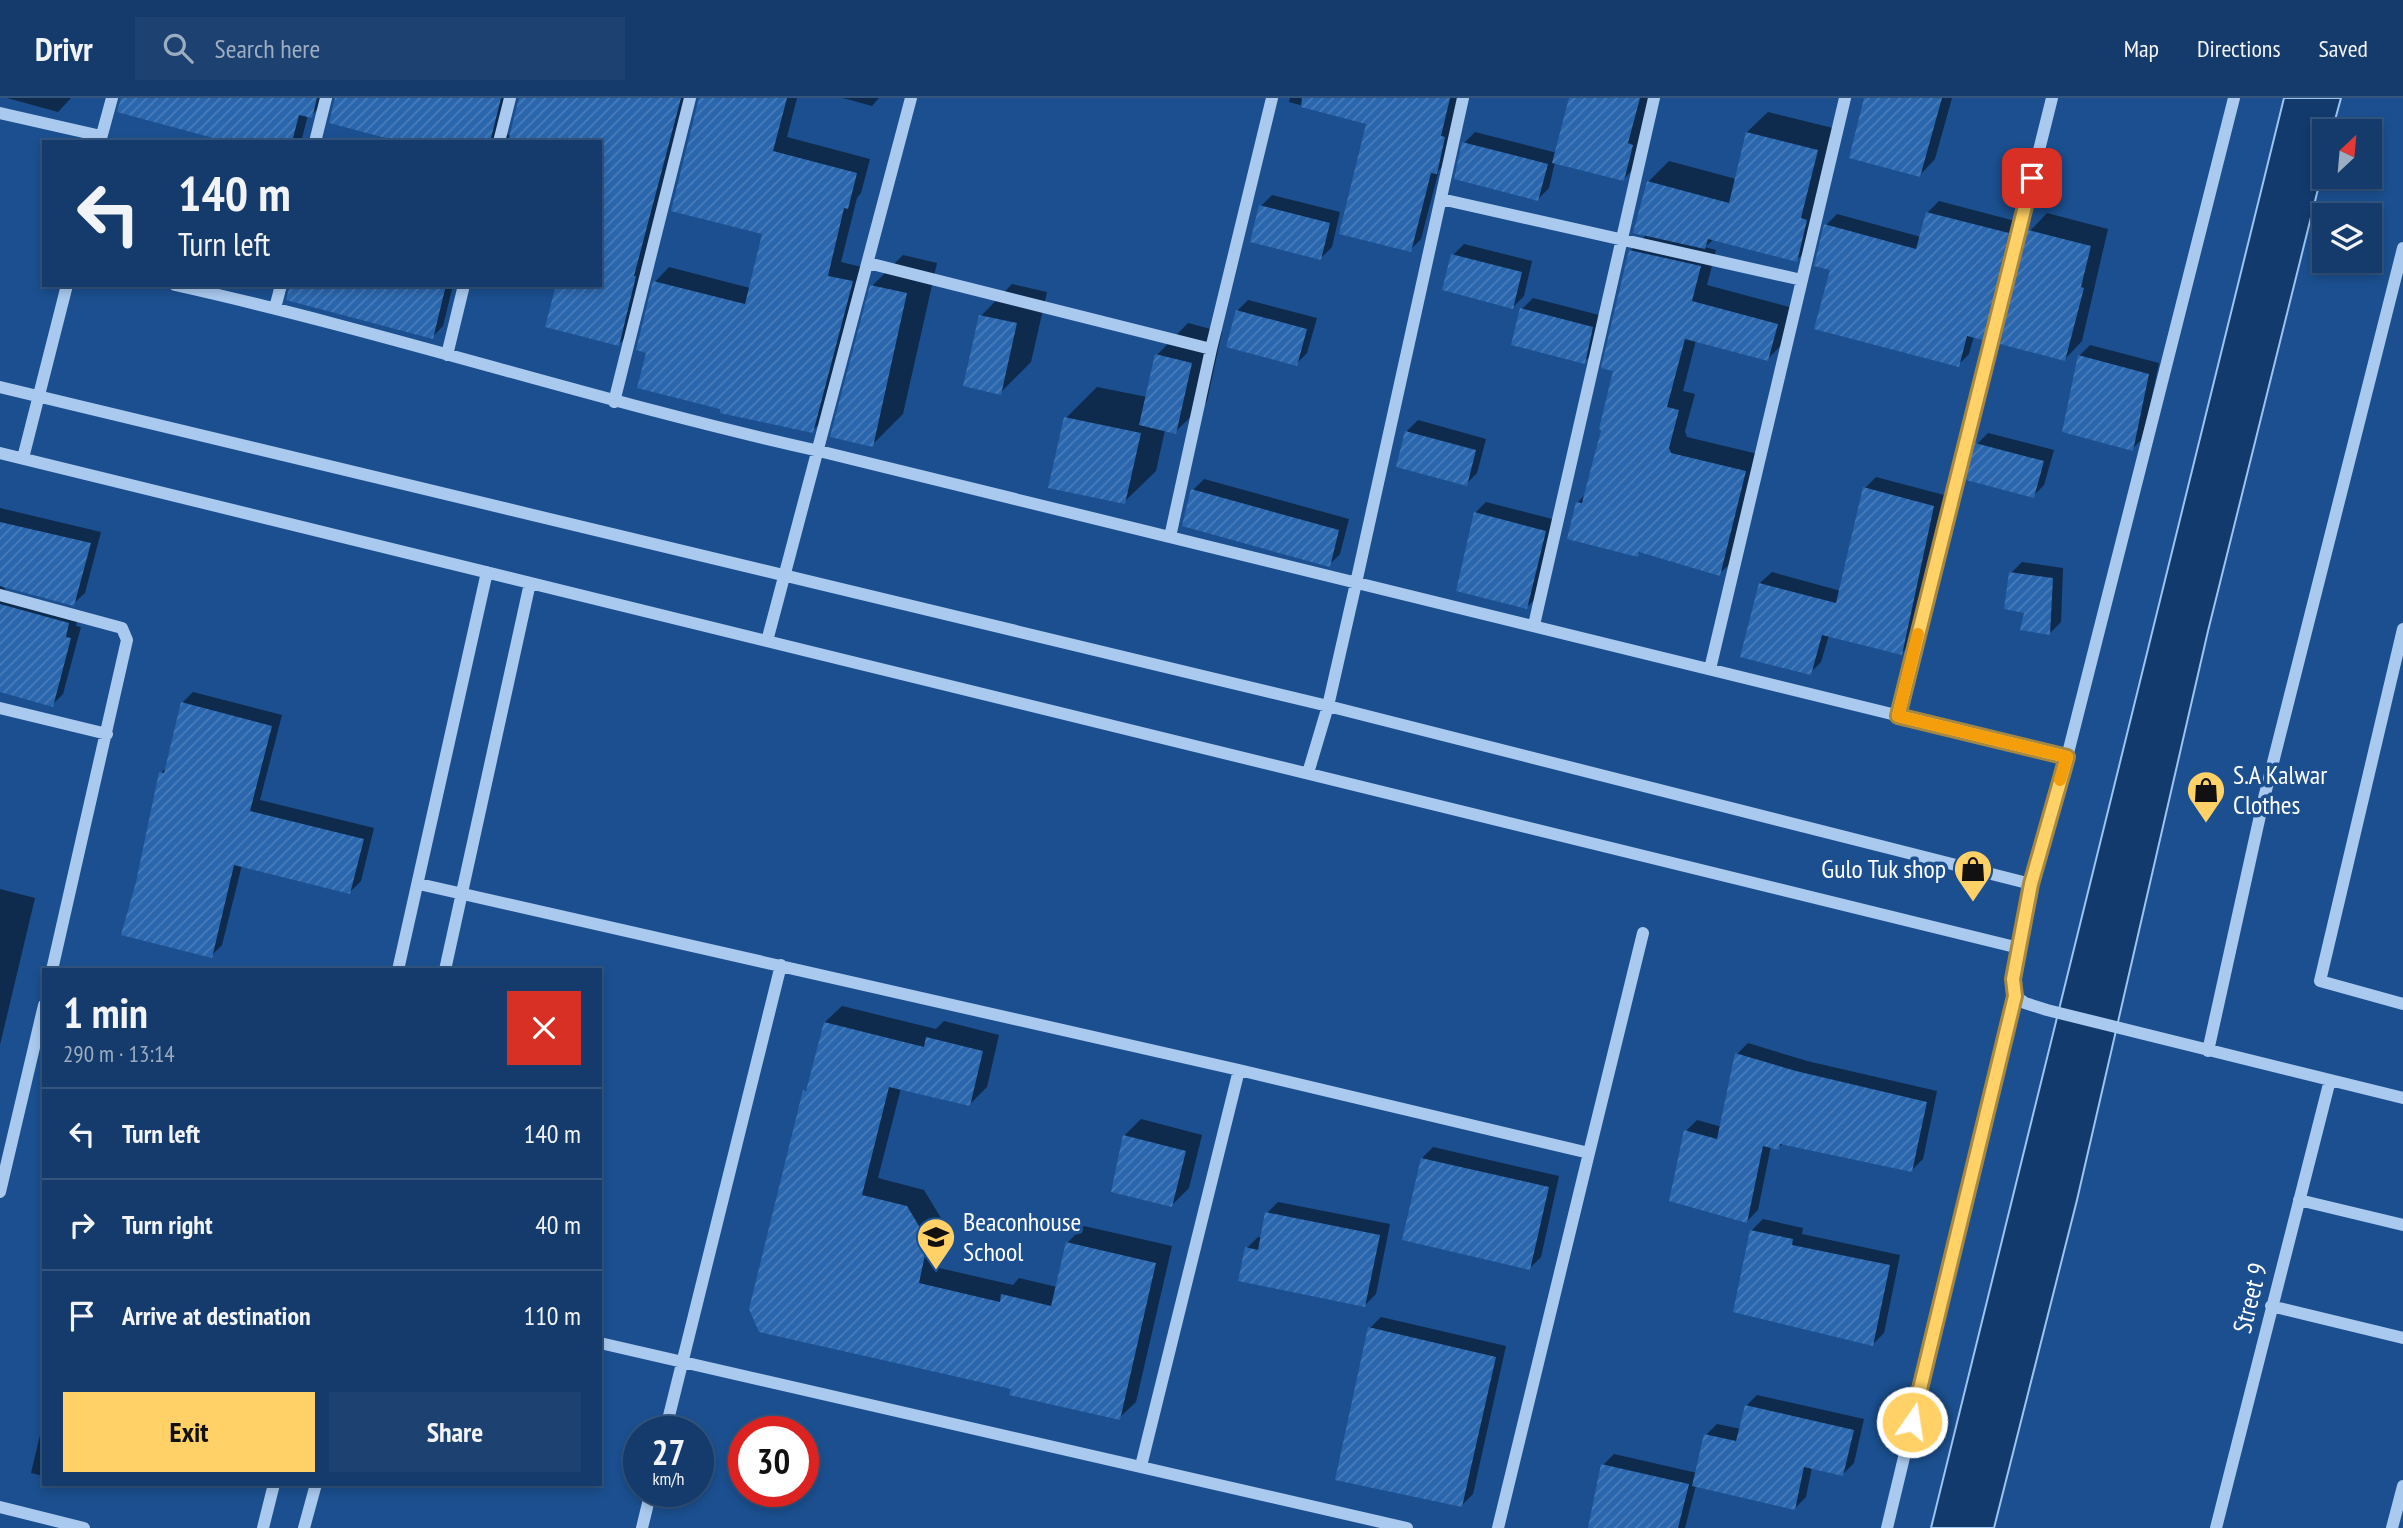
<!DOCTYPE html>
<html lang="en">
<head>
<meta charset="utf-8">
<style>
	:root { --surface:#143b6b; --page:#1d4271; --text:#f1f3f6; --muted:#9dadc1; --line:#33557e; --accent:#ffd166 }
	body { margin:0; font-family:"PT Sans Narrow",sans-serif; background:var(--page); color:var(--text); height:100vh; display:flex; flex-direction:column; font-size:26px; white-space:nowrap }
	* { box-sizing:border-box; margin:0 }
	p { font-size:23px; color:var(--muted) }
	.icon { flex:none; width:38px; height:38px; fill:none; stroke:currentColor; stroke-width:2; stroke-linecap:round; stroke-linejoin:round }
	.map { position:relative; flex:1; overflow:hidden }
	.details { position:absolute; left:42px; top:870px; width:560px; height:518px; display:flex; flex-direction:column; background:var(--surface); border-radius:0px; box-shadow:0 4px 10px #0003,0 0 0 2px var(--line) }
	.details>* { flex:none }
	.banner { position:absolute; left:42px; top:42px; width:560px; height:147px; border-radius:0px; box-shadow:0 4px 10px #0003,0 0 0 2px var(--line); background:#143b6b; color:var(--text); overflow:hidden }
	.needle { width:46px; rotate:26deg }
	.fabs { position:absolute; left:2312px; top:21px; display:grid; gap:14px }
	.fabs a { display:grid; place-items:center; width:70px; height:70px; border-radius:0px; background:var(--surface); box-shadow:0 4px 10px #0003,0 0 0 2px var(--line); font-size:35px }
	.speed { position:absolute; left:623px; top:1318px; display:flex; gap:14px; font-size:35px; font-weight:700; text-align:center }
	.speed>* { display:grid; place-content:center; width:91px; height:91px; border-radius:50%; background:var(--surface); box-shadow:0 4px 10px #0003,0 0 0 2px var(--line); line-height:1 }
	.speed small { font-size:18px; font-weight:400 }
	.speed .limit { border:10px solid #d22; background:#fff; color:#111 }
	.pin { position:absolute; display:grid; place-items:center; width:60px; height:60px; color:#fff; margin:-30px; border-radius:14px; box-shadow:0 4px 10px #0006 }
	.me { position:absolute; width:77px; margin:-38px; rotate:13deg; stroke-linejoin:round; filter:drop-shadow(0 0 5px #0008) }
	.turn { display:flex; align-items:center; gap:24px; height:147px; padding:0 21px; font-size:32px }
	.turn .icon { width:91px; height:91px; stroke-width:2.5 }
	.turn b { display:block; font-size:49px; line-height:60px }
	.round { display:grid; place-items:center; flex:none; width:74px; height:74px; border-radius:0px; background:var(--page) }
	.head { display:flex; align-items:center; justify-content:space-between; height:119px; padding:0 21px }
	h1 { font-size:42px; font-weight:700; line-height:52px }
	.primary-button { display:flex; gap:14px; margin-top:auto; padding:14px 21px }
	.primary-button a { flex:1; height:80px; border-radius:0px; background:var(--accent); color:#111; font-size:28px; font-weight:700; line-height:80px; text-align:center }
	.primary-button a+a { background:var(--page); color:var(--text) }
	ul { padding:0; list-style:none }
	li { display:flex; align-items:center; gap:21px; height:91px; padding:0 21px; border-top:2px solid var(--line) }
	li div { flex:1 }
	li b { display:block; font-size:26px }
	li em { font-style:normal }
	header { display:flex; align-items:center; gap:42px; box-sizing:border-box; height:98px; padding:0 35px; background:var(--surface); border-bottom:2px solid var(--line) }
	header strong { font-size:33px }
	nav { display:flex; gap:38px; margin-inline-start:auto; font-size:24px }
	.search { width:490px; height:63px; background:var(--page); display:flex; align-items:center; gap:18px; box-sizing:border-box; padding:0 24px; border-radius:0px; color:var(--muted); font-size:26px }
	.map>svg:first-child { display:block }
</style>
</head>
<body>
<header>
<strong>Drivr</strong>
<div class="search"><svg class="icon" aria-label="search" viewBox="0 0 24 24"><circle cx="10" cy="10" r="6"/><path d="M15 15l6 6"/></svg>Search here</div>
<nav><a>Map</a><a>Directions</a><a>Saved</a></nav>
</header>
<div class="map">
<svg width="2403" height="1430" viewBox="0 0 2403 1430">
	<defs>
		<pattern id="building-hatch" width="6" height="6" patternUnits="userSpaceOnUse" patternTransform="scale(1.75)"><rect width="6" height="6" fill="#2a66ad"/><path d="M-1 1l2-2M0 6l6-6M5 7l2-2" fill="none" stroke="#4a7db9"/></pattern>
	</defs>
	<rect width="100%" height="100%" fill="#1b4f8f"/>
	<path fill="#123a6d" stroke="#9cc4f0" stroke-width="2" d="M 2284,0 L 2341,0 L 2332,33 L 2324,33 L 2324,67 L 2208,533 L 2077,1102 L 1994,1430 L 1931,1430 Z"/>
	<path fill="#0007" d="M 7,0 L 71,0 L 58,14 Z
		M 148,0 L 327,0 L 311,18 L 308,17 L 301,44 L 232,44 Z
		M 336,0 L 511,0 L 506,36 L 511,38 L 520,0 L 690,0 L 633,232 L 619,246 L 557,191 L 541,187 L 600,187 L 600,44 L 408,44 Z
		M 700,0 L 797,0 L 787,39 L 870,61 L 861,95 L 857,100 L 841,164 L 866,170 L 827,319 L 812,333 L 723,310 L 648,254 L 655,184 L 669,169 L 750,190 L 764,135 Z
		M 843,0 L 879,0 L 872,8 Z
		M 1290,0 L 1458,0 L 1448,63 L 1439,72 L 1421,141 L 1410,152 L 1368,25 L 1289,4 Z
		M 1571,0 L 1650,0 L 1638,66 L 1623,82 L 1555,64 L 1549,90 L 1538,101 L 1464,45 L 1475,34 L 1557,55 Z
		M 1866,0 L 1952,0 L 1935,61 L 1920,77 Z
		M 1768,14 L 1837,31 L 1817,141 L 1797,162 L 1714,141 L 1705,149 L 1716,152 L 1707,187 L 1793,210 L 1784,244 L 1768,261 L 1696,242 L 1683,293 L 1695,296 L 1685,333 L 1687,339 L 1762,357 L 1736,460 L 1719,476 L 1641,453 L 1637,457 L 1577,405 L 1586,396 L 1615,272 L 1630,153 L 1647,136 L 1648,84 L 1669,63 L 1736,81 L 1747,34 Z
		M 1272,97 L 1340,114 L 1332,149 L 1321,160 L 1261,108 Z
		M 1939,103 L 2019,124 L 1993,229 L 1982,240 L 1974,238 L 1969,256 L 1958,267 L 1832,171 L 1826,127 L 1837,116 L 1921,139 L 1928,114 Z
		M 2047,115 L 2108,131 L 2082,243 L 2065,261 L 2030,133 Z
		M 1464,146 L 1532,163 L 1524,198 L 1513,209 L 1453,157 Z
		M 903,157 L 937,165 L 903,316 L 872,347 L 872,188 Z
		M 1012,186 L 1047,194 L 1031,264 L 1000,295 L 981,218 Z
		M 291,187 L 453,187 L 443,228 L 432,239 Z
		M 1533,200 L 1603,218 L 1595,253 L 1584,264 L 1522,211 Z
		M 1248,202 L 1317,220 L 1307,255 L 1296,266 L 1237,213 Z
		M 1188,225 L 1222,234 L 1207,303 L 1175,334 L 1165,332 L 1156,373 L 1124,404 L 1066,320 L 1097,289 L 1147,299 L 1157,257 Z
		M 2090,247 L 2159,265 L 2143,340 L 2132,351 L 2079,258 Z
		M 1418,322 L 1486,341 L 1477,375 L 1466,386 L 1407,333 Z
		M 1988,335 L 2054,352 L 2044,387 L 2033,398 L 1977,346 Z
		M 1876,379 L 1944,397 L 1913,544 L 1902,555 L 1829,537 L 1821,564 L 1810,575 L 1760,485 L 1772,474 L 1841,493 L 1865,390 Z
		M 1204,381 L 1349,421 L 1340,456 L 1329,467 L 1193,392 Z
		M 1486,404 L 1556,422 L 1538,498 L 1527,509 L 1475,415 Z
		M 0,410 L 101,434 L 85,495 L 73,506 L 0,486 Z
		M 2022,464 L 2063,470 L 2061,524 L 2050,535 L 2026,513 L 2011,475 Z
		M 0,486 L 9,495 L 79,514 L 76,528 L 81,529 L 63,596 L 52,607 L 0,593 Z
		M 193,594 L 282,617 L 260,702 L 374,730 L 361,783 L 350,794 L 242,767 L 222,847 L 211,858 L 138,784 L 161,675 L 167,669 L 182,605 Z
		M 0,791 L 35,800 L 0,947 Z
		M 842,908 L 936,931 L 944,923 L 999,937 L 987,989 L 970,1006 L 901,990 L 878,1080 L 924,1092 L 944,1125 L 935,1169 L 1013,1187 L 1019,1180 L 1057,1189 L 1067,1145 L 1084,1128 L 1172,1148 L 1136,1304 L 1119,1320 L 1013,1290 L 760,1232 L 805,993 L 809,989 L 825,924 Z
		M 1748,945 L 1807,963 L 1937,993 L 1923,1061 L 1912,1072 L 1784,1045 L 1778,1050 L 1771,1048 L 1758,1112 L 1747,1123 L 1686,1033 L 1697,1022 L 1722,1029 L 1737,956 Z
		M 1141,1021 L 1202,1037 L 1189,1090 L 1172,1107 L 1124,1038 Z
		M 1433,1049 L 1559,1078 L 1541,1159 L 1530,1170 L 1422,1060 Z
		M 1278,1104 L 1390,1126 L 1376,1196 L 1365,1207 L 1247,1150 L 1258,1139 L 1262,1140 L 1267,1115 Z
		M 1763,1121 L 1803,1130 L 1802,1136 L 1900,1157 L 1884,1235 L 1873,1246 L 1752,1132 Z
		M 1381,1219 L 1506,1248 L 1473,1396 L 1462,1407 L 1370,1230 Z
		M 1757,1297 L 1864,1321 L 1854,1365 L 1843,1376 L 1812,1369 L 1806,1399 L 1795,1410 L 1696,1387 L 1685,1430 L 1590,1430 L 1603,1367 L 1614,1356 L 1697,1375 L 1706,1337 L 1717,1326 L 1741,1331 L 1746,1308 Z
		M 44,1320 L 44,1378 L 31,1375 Z"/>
	<path fill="url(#building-hatch)" d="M 121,0 L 317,0 L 312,20 L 299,17 L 292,44 L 228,44 L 117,14 Z
		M 335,0 L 501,0 L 490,44 L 401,44 L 329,25 Z
		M 519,0 L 681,0 L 634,178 L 636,178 L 619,248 L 545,229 L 556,187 L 600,187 L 600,44 L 508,44 Z
		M 699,0 L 787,0 L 773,53 L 857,75 L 848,111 L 844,110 L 828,178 L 853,183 L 813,335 L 720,315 L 720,311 L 637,290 L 646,255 L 636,252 L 653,183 L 745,206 L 762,136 L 671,113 Z
		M 1302,0 L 1450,0 L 1441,38 L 1445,39 L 1437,76 L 1431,75 L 1411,154 L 1339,136 L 1366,26 L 1301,9 Z
		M 1569,0 L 1640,0 L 1628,45 L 1633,47 L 1624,83 L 1552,65 Z
		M 1864,0 L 1942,0 L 1920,79 L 1849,60 Z
		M 1746,34 L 1818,52 L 1801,120 L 1807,122 L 1797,164 L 1708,141 L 1705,151 L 1633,135 L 1647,83 L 1729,105 Z
		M 1462,44 L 1548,66 L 1538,103 L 1454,81 Z
		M 1259,107 L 1330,125 L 1321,162 L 1250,144 Z
		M 1926,114 L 2009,135 L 1983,242 L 1967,238 L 1959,269 L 1814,231 L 1830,172 L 1814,168 L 1824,126 L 1916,151 Z
		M 2028,132 L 2091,148 L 2081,189 L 2084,190 L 2065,263 L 2000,246 Z
		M 1629,152 L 1701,168 L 1692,203 L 1778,226 L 1768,263 L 1685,241 L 1667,309 L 1679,312 L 1669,350 L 1671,355 L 1746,373 L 1720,478 L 1639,454 L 1638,459 L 1567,441 L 1576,404 L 1582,405 L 1601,332 L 1599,331 L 1613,273 L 1601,270 Z
		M 1451,156 L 1522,174 L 1513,211 L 1442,192 Z
		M 290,187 L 446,187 L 433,241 L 286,202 Z
		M 870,187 L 907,195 L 873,349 L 830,339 Z
		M 1520,210 L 1593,229 L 1585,266 L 1511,247 Z
		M 1236,212 L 1307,231 L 1297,268 L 1226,249 Z
		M 979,217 L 1017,225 L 1001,297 L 963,288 Z
		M 1155,256 L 1192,265 L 1176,336 L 1139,327 Z
		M 2078,257 L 2149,276 L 2133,353 L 2062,334 Z
		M 1064,319 L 1141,335 L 1125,406 L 1048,390 Z
		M 1405,333 L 1476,352 L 1467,388 L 1396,369 Z
		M 1975,345 L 2044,363 L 2034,400 L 1966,382 Z
		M 1863,389 L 1934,408 L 1902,557 L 1822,537 L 1811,577 L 1740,559 L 1759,485 L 1836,505 Z
		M 1191,391 L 1339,432 L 1330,469 L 1182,428 Z
		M 1474,414 L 1546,433 L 1527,511 L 1456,493 Z
		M 0,424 L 91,445 L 74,508 L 0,488 Z
		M 2009,474 L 2053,480 L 2050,537 L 2020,532 L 2024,515 L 2004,511 Z
		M 0,506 L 69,525 L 66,539 L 71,540 L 53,609 L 0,594 Z
		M 181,604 L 272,628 L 250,713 L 364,741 L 350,796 L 234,767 L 212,860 L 121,837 L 136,784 L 159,674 L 164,675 Z
		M 824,924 L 924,949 L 926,939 L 983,953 L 970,1008 L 889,989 L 862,1097 L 907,1108 L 928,1143 L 919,1185 L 1000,1204 L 1001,1196 L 1051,1208 L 1066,1144 L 1156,1165 L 1120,1322 L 1009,1297 L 1011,1291 L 759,1234 L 749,1211 L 803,992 L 806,993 Z
		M 1735,955 L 1796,973 L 1927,1004 L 1912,1074 L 1780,1046 L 1779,1052 L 1763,1048 L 1747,1125 L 1669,1103 L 1684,1032 L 1717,1041 Z
		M 1123,1037 L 1186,1053 L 1172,1109 L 1111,1094 Z
		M 1421,1060 L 1549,1089 L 1530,1172 L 1402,1142 Z
		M 1265,1114 L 1380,1137 L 1365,1209 L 1238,1183 L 1245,1149 L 1258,1152 Z
		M 1750,1132 L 1793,1141 L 1792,1147 L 1890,1167 L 1873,1248 L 1733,1214 Z
		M 1368,1229 L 1496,1259 L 1462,1409 L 1335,1382 Z
		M 1745,1307 L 1854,1332 L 1843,1378 L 1804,1369 L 1795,1412 L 1692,1388 L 1704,1336 L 1736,1343 Z
		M 1601,1366 L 1689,1386 L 1678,1430 L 1588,1430 Z"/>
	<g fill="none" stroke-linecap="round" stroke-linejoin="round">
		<path stroke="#a9c9ee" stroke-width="12" d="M 2234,0 L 2067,659 L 2031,786 L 2013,882 L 2015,898 L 2025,905 L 2047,912 L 2403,1000
			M 0,15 L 101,38
			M 100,44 L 112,0
			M 315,44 L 326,0
			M 499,44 L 510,0
			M 1441,101 L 1802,182
			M 868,165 L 1211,251
			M 175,187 C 391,235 602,305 819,353 L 2067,659
			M 275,210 L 281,187
			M 447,257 L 464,187
			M 0,289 L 1328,608 L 2031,786
			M 614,304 L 690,0
			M 0,355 L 2019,850
			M 23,360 L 67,187
			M 1170,439 L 1211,251 L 1272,0
			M 0,497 L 122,530 L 127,542 L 52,872
			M 1534,527 L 1654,0
			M 2403,531 L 2320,883 L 2403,906
			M 767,543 L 911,0
			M 1710,571 L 1845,0
			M 0,610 L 107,636
			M 1898,618 L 2052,0
			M 1308,675 L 1328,608 L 1356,485 L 1463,0
			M 419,786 L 1239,972 L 1589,1055 L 1498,1430
			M 398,872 L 487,474
			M 445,872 L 530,485
			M 2208,953 L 2263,704 L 2403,150
			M 1589,1055 L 1643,835
			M 0,1094 L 44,907
			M 2299,1102 L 2403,1127
			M 2271,1208 L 2403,1240
			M 600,1245 L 1407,1430
			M 665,1334 L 781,867
			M 1141,1368 L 1239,972
			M 0,1409 L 84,1430
			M 263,1430 L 274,1386
			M 304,1430 L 316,1386
			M 642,1430 L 651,1393
			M 1887,1430 L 2015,898
			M 2216,1430 L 2330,982
			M 2392,1430 L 2403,1388"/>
	</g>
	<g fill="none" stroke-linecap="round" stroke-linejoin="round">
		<g stroke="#a68842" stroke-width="18">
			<path id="route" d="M 1912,1324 L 2015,898 L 2013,881 L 2031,786 L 2067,659 L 1898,618 L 2032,80"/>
		</g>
		<use href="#route" stroke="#ffd166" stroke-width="12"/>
		<path stroke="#f59e0b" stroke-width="12" d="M 1918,536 L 1898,618 L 2067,659 L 2060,682"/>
	</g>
	<defs>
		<g id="shop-pin" transform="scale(2.0125)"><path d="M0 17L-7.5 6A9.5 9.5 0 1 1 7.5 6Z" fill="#ffd166" stroke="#1b4f8f"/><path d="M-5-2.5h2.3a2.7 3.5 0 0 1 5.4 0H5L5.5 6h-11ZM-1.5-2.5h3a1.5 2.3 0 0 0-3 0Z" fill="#111"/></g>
		<g id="school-pin" transform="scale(2.0125)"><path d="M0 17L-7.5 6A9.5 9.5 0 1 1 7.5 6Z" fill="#ffd166" stroke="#1b4f8f"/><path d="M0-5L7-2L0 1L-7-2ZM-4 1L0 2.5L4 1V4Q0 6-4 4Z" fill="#111"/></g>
	</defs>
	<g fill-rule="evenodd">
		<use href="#shop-pin" x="2206" y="692"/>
		<use href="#shop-pin" x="1973" y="771"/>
		<use href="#school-pin" x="936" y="1139"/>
	</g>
	<g text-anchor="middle" stroke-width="7" stroke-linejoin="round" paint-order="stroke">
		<g font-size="26" fill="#fff" stroke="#1b4f8f" text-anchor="start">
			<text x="2233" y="686">S.A Kalwar<tspan x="2233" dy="30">Clothes</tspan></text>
			<text x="1946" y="780" text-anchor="end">Gulo Tuk shop</text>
			<text x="963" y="1133">Beaconhouse<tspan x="963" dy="30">School</tspan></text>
		</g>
		<g font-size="26" fill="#fff" stroke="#1b4f8f">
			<text transform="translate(2250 1200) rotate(-76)" y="9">Street 9</text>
		</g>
	</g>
</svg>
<div class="fabs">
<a><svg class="needle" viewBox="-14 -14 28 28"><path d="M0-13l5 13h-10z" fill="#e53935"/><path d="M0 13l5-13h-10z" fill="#9dadc1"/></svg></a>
<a><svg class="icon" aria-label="layers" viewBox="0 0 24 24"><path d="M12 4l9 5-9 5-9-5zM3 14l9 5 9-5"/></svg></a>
</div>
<div class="speed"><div>27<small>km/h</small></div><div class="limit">30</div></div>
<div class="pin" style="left:2032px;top:80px;background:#d93025"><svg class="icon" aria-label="arrive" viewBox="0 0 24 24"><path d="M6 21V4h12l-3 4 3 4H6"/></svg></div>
<svg class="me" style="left:1912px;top:1324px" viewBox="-20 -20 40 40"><circle r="17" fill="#ffd166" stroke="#fff" stroke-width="3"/><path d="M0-11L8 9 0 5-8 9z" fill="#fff"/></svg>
<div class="banner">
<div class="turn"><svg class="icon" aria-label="left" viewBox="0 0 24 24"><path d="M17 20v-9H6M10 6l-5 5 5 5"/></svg><div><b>140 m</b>Turn left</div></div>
</div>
<section class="details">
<div class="head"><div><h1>1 min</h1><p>290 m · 13:14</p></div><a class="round" style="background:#d93025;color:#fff"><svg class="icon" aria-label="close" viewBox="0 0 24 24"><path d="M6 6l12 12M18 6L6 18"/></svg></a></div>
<ul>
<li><svg class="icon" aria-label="left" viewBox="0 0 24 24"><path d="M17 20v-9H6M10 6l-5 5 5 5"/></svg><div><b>Turn left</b></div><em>140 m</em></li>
<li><svg class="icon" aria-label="right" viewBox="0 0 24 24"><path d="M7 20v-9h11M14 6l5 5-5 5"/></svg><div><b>Turn right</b></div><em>40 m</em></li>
<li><svg class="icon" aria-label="arrive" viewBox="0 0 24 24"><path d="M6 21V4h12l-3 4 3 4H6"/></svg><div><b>Arrive at destination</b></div><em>110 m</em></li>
</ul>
<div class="primary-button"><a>Exit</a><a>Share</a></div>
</section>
</div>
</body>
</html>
